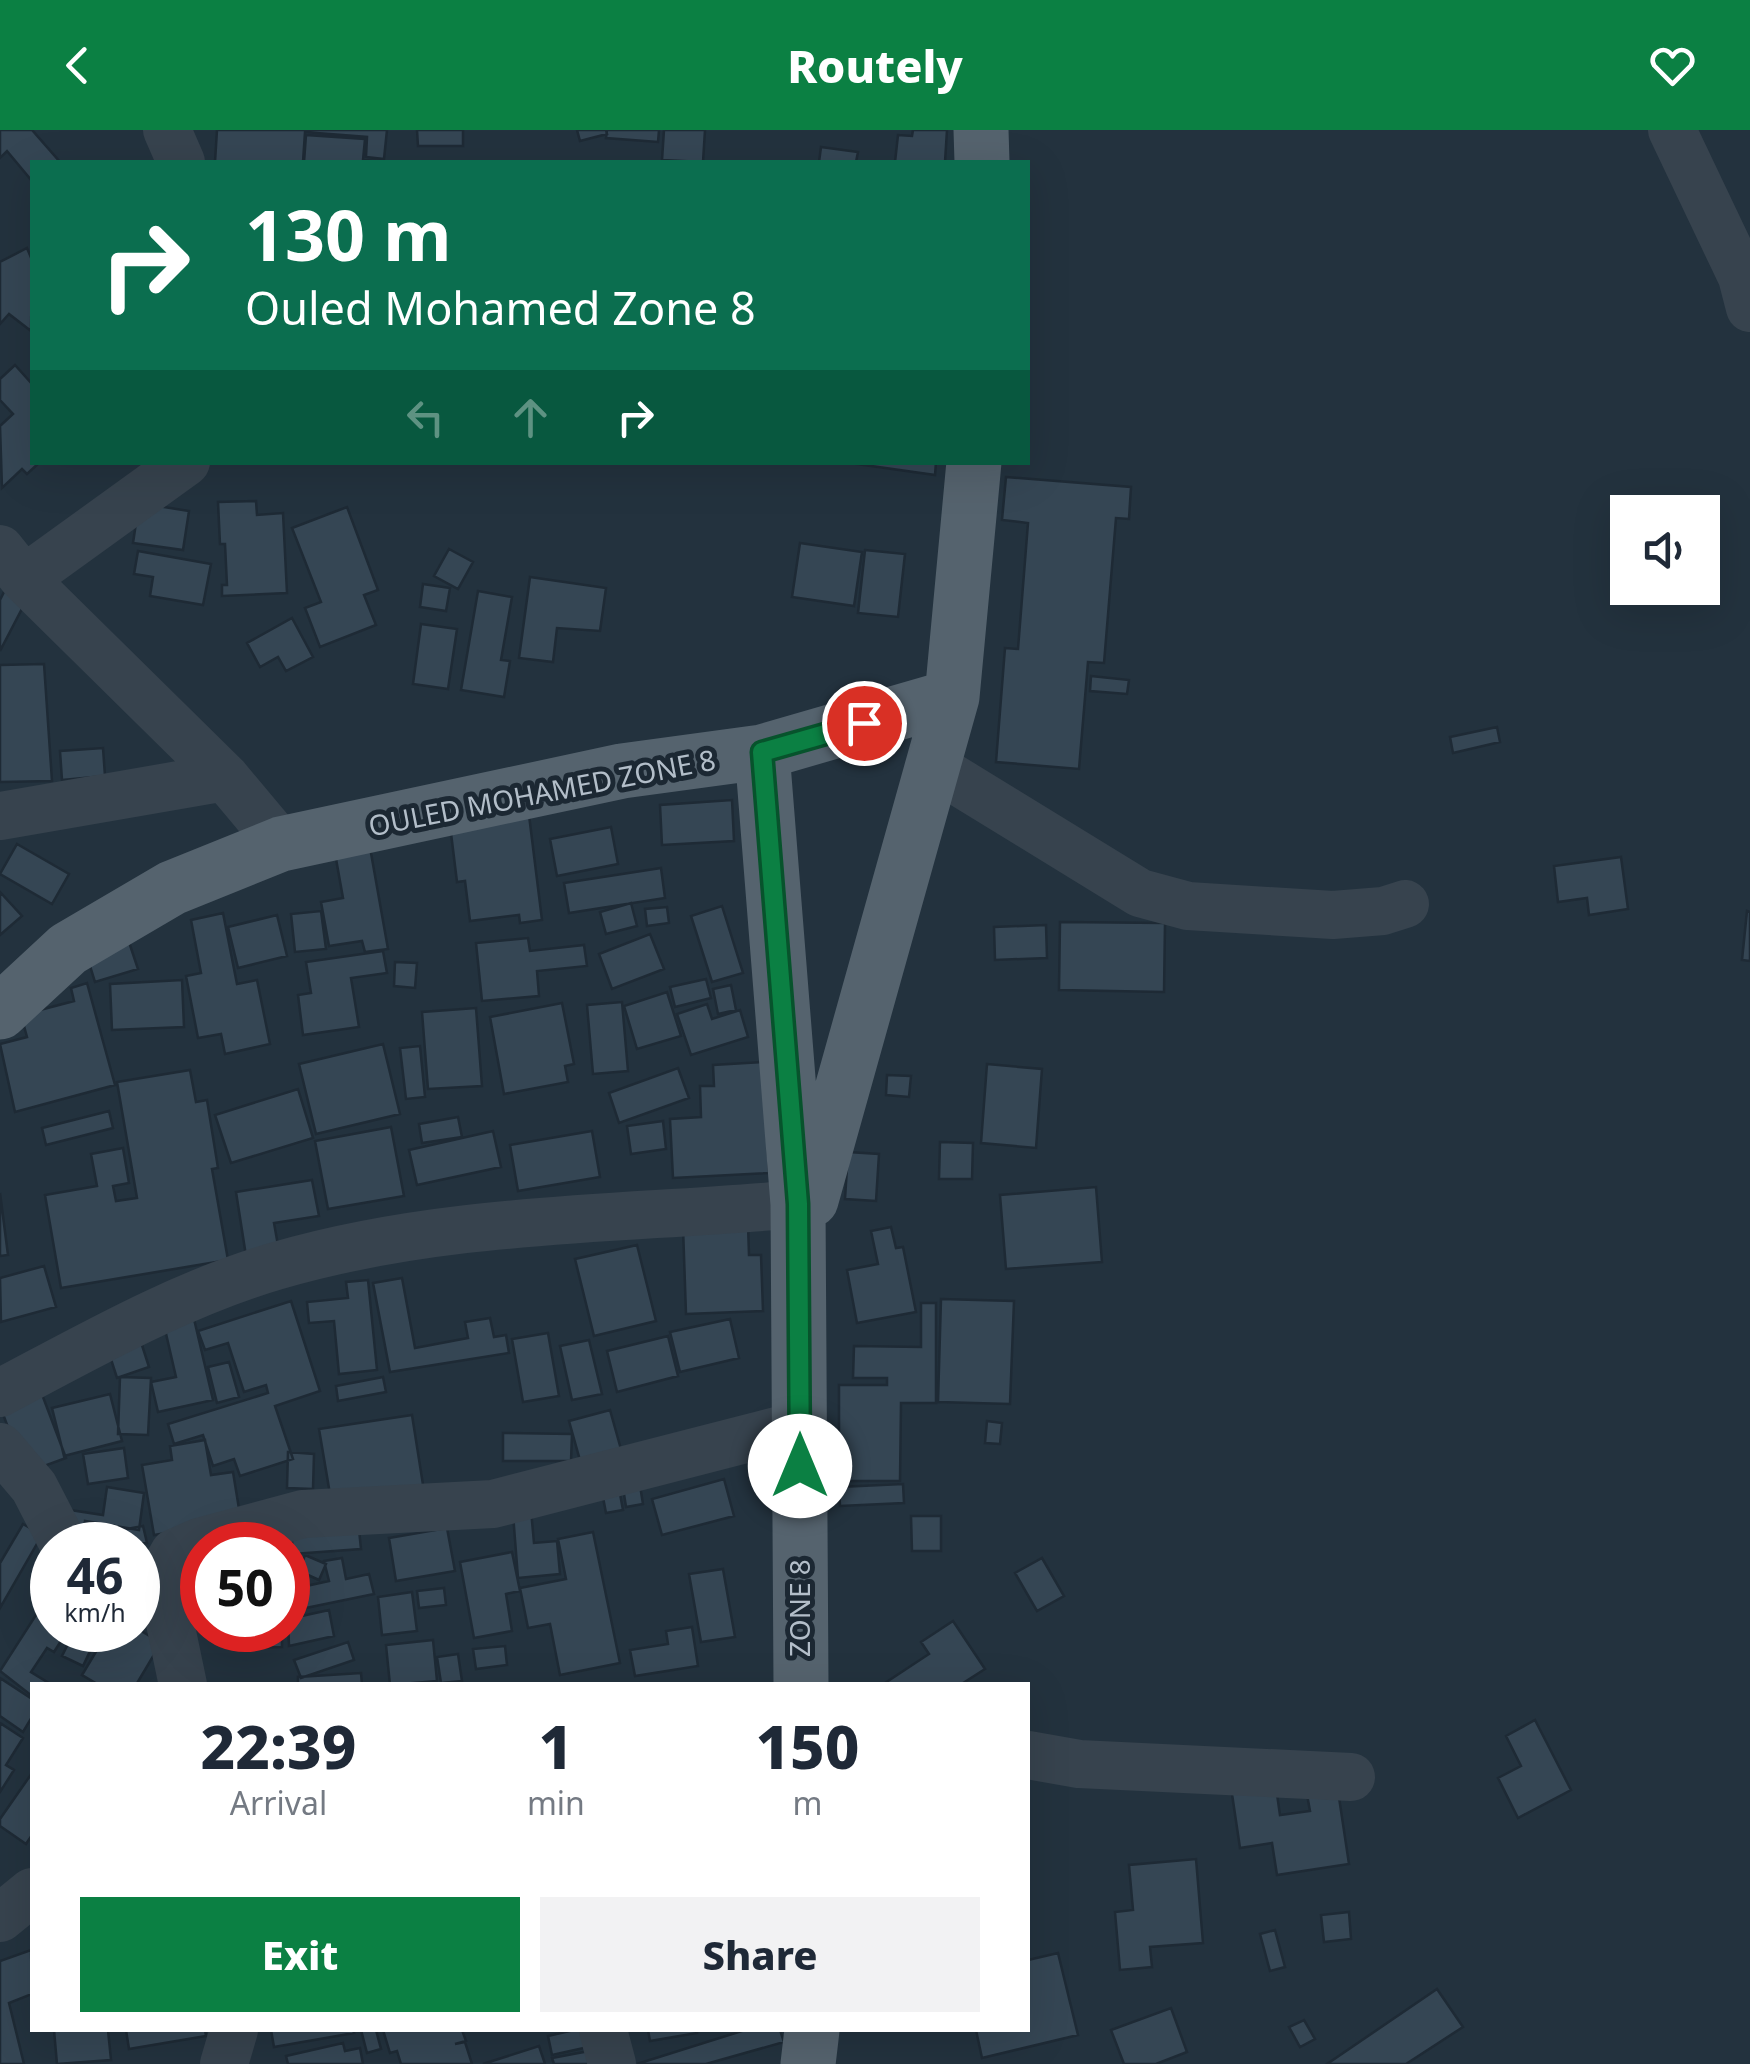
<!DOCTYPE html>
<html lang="en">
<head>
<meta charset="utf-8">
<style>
	:root { --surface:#fff; --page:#f2f2f3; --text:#1f2937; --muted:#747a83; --accent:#0b8043 }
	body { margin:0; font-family:"Noto Sans",sans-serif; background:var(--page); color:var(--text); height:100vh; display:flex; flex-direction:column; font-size:38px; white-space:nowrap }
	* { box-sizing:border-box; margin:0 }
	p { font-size:32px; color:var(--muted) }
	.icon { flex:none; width:55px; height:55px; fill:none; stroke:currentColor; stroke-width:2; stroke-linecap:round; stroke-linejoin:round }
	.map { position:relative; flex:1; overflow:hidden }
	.details { position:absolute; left:30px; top:1552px; width:1000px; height:350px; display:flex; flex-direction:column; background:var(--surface); border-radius:0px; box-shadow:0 10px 40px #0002 }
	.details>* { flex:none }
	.top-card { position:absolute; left:30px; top:30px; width:1000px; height:305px; border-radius:0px; box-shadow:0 10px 40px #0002; background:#0b6e4f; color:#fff; overflow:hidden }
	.fabs { position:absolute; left:1610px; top:365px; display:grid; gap:20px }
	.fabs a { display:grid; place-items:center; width:110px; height:110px; border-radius:0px; background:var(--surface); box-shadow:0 10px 40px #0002; font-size:50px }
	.speed { position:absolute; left:30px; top:1392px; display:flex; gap:20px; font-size:50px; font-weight:700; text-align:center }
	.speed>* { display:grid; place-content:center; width:130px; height:130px; border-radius:50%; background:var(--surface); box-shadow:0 10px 40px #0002; line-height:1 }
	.speed small { font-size:25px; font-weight:400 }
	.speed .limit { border:15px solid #d22; background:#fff; color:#111 }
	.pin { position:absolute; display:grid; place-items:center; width:85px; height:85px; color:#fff; margin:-42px; border:5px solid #fff; border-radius:50%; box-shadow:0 2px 10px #0007 }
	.me { position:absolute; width:110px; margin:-55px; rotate:0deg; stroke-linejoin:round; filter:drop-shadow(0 0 8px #0008) }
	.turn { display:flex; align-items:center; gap:35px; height:210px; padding:0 50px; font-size:45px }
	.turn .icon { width:130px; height:130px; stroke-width:2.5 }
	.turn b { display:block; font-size:70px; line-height:85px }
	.lanes { display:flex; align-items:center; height:95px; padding:0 50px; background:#0003; justify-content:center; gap:50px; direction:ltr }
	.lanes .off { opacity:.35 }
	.eta { display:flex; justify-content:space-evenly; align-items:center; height:170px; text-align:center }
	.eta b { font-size:60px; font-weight:800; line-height:70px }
	.button { display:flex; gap:20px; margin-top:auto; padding:20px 50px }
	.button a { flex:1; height:115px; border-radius:0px; background:var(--accent); color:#fff; font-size:40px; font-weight:800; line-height:115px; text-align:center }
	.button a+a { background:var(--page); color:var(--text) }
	header { display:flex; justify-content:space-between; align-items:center; height:130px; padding:0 50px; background:var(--accent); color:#fff; font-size:45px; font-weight:800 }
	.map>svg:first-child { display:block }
</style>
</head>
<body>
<header><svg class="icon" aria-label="back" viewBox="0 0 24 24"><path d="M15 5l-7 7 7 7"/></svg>Routely<svg class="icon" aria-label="heart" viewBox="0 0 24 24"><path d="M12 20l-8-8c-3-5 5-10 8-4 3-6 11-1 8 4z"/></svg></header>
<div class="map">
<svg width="1750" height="1934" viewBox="0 0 1750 1934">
	<rect width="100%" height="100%" fill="#23323e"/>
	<path fill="#354654" stroke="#1e2a35" stroke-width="2.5" d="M 0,0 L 32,0 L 60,32 L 32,32 L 32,51 L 7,21 L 0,28 Z
		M 217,0 L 387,0 L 384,29 L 366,27 L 367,7 L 305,2 L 303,32 L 215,32 Z
		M 417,0 L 463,0 L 463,16 L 418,16 Z
		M 577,0 L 606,0 L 607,4 L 580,11 Z
		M 607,0 L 659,0 L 658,12 L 606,8 Z
		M 664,0 L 705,0 L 703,32 L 662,30 Z
		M 913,0 L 947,0 L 945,32 L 895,32 L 898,5 L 912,6 Z
		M 306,5 L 365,9 L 363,30 L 391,32 L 304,32 Z
		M 821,17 L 858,22 L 856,32 L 819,32 Z
		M 27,118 L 32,130 L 31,201 L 9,184 L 0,194 L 0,132 Z
		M 15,235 L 32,254 L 32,332 L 40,332 L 27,344 L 22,339 L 2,358 L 0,296 L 13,284 L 0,270 L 0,249 Z
		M 843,332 L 936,332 L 935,345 Z
		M 1006,347 L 1131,357 L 1129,389 L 1116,388 L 1104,533 L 1088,532 L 1079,639 L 996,632 L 1005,518 L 1018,519 L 1028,393 L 1002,390 Z
		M 256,371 L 257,385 L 283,383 L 287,463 L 222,466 L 222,455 L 227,455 L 225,414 L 220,414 L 218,372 Z
		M 139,373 L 189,381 L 183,420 L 133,413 Z
		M 347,377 L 378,460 L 364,465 L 376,495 L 320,517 L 305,478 L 321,472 L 292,398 Z
		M 800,413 L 862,422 L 854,476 L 792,467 Z
		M 449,419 L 473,432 L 458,459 L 434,446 Z
		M 865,420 L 905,424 L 898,487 L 858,483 Z
		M 138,421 L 211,434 L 203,475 L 150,466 L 153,447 L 134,444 Z
		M 530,447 L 606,458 L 600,501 L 557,498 L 553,532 L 519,528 Z
		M 423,454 L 450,458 L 446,481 L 420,477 Z
		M 5,460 L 26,471 L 0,521 L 0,470 Z
		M 478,461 L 512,467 L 501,530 L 510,531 L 504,567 L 461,560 Z
		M 292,488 L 313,527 L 286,541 L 278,527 L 260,537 L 247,513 Z
		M 421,494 L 457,499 L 448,559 L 413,554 Z
		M 44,534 L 52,651 L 0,652 L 0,535 Z
		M 1091,546 L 1129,550 L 1127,564 L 1090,561 Z
		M 1497,597 L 1500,612 L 1453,623 L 1450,607 Z
		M 103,618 L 105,646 L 62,650 L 60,621 Z
		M 732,670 L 734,711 L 662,715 L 660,675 Z
		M 529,685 L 542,790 L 520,793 L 519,785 L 470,791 L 465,751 L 457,752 L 450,695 Z
		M 611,697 L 618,734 L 557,746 L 550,709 Z
		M 368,706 L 388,819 L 365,822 L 362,811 L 329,816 L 321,772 L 343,768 L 333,712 Z
		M 17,714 L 69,744 L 52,774 L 0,744 Z
		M 1621,727 L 1628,779 L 1589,785 L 1587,768 L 1558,772 L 1554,736 Z
		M 661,738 L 665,768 L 569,783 L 564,753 Z
		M 0,762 L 22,786 L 0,805 Z
		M 631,773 L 637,796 L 606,804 L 600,782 Z
		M 722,776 L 743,843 L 712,852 L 691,786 Z
		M 667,777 L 669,793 L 647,796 L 645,779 Z
		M 321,781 L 326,819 L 295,822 L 291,784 Z
		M 1747,781 L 1750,782 L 1750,831 L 1742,830 Z
		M 223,783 L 237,854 L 257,850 L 270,914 L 225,924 L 221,904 L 198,908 L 186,846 L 201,843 L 191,790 Z
		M 277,785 L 287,826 L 238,838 L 228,797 Z
		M 1060,792 L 1165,793 L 1164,862 L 1059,860 Z
		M 1046,795 L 1047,828 L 995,830 L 994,797 Z
		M 650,804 L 664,839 L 612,859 L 599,824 Z
		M 528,808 L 530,821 L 584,815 L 587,836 L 537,841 L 539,866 L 482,871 L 476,813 Z
		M 129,812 L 138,839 L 95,852 L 87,826 Z
		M 383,821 L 387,843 L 351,848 L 359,897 L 303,905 L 298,865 L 311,863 L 306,832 Z
		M 395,832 L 417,833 L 415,858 L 394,856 Z
		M 706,849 L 711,868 L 675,877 L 670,857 Z
		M 182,850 L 184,897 L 112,900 L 110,854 Z
		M 87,853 L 115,955 L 15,982 L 0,914 L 27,907 L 21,885 L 74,871 L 71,858 Z
		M 731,855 L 736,880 L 718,884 L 713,859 Z
		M 667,862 L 681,906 L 637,919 L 624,876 Z
		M 622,872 L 628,941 L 593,944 L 587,875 Z
		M 562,873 L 574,934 L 565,936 L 568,952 L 504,964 L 490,887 Z
		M 707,874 L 712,889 L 740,880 L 748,907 L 691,925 L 677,884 Z
		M 476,878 L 482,956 L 428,959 L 422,882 Z
		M 383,914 L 400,984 L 316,1004 L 299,934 Z
		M 420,916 L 425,967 L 406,969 L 400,918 Z
		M 763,932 L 769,1043 L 673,1048 L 670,989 L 701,987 L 700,956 L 714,956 L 713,935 Z
		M 987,934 L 1042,939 L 1036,1018 L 981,1013 Z
		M 678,938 L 689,968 L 619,993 L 609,963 Z
		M 190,940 L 196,972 L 207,970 L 218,1038 L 212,1039 L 228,1130 L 61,1158 L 45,1065 L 97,1056 L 91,1024 L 123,1018 L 129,1053 L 113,1056 L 116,1071 L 137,1068 L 117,952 Z
		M 887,945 L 911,946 L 909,967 L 886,965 Z
		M 298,959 L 313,1008 L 231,1033 L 215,985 Z
		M 109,981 L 113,998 L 46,1015 L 42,998 Z
		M 458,987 L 462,1007 L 422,1013 L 419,994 Z
		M 663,991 L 666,1019 L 631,1024 L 627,996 Z
		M 391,997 L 404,1066 L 328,1079 L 315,1011 Z
		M 493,1001 L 501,1037 L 417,1055 L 409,1020 Z
		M 592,1001 L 600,1047 L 518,1061 L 510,1015 Z
		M 940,1012 L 973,1013 L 972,1049 L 939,1049 Z
		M 848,1022 L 879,1024 L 876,1071 L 845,1069 Z
		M 312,1050 L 319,1086 L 274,1093 L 279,1121 L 246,1126 L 236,1062 Z
		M 1096,1057 L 1102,1132 L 1006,1139 L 1000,1065 Z
		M 0,1063 L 8,1125 L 0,1126 Z
		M 748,1094 L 749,1125 L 761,1125 L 763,1181 L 686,1184 L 683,1097 Z
		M 891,1097 L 896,1118 L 903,1117 L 916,1182 L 857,1193 L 847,1140 L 878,1134 L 871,1101 Z
		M 637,1115 L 656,1191 L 594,1206 L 575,1129 Z
		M 44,1136 L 56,1177 L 1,1192 L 0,1148 Z
		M 402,1148 L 415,1218 L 468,1208 L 465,1192 L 490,1188 L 494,1207 L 506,1205 L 509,1223 L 390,1242 L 373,1153 Z
		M 368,1150 L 377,1240 L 339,1244 L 334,1191 L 309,1193 L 307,1172 L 348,1168 L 346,1152 Z
		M 941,1169 L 1014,1171 L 1010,1274 L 938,1272 Z
		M 291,1171 L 320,1261 L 275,1276 L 293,1329 L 240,1346 L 234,1329 L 213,1336 L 203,1305 L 174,1314 L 168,1294 L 268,1263 L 266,1255 L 244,1262 L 228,1213 L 205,1220 L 198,1201 Z
		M 921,1173 L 936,1173 L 936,1273 L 901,1273 L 900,1351 L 839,1351 L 839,1255 L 887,1255 L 887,1248 L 853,1248 L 854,1216 L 921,1217 Z
		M 194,1189 L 213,1270 L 158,1282 L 151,1252 L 176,1247 L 164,1195 Z
		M 730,1189 L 739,1228 L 680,1242 L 670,1202 Z
		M 548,1203 L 559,1266 L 523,1272 L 512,1209 Z
		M 668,1206 L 678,1246 L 617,1262 L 607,1221 Z
		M 589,1210 L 602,1264 L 572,1270 L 560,1216 Z
		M 141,1212 L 149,1237 L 117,1248 L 109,1223 Z
		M 229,1232 L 239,1267 L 217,1273 L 208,1237 Z
		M 120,1247 L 151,1248 L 148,1305 L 118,1304 Z
		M 383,1247 L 386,1262 L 338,1271 L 336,1256 Z
		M 40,1259 L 66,1328 L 25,1343 L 0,1276 Z
		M 110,1264 L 122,1311 L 64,1326 L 52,1278 Z
		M 610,1280 L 624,1330 L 583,1341 L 569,1291 Z
		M 412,1285 L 424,1361 L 332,1376 L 319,1299 Z
		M 987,1291 L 1002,1293 L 1000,1314 L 985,1313 Z
		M 503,1303 L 572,1304 L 571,1331 L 503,1331 Z
		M 205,1310 L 211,1345 L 233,1342 L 241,1391 L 154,1405 L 142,1335 L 172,1330 L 170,1316 Z
		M 124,1318 L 128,1348 L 88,1354 L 83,1324 Z
		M 288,1322 L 314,1324 L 313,1359 L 287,1358 Z
		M 638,1343 L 643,1374 L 626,1377 L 621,1345 Z
		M 724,1349 L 734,1386 L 662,1405 L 652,1369 Z
		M 618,1353 L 623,1380 L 606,1383 L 601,1357 Z
		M 903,1354 L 904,1373 L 840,1376 L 839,1357 Z
		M 107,1357 L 144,1363 L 139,1400 L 85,1391 L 82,1415 L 57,1378 L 103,1385 Z
		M 530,1369 L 534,1413 L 557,1411 L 560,1444 L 518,1448 L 512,1371 Z
		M 357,1380 L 361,1419 L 293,1424 L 290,1386 Z
		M 911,1386 L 941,1386 L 941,1421 L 912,1421 Z
		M 23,1394 L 42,1405 L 0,1478 L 0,1433 Z
		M 143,1396 L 147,1413 L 114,1415 L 111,1402 Z
		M 447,1398 L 455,1441 L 396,1451 L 389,1408 Z
		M 593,1402 L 620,1533 L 560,1545 L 550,1494 L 528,1498 L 520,1458 L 566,1449 L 558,1409 Z
		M 512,1422 L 520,1461 L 506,1464 L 512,1501 L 474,1508 L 460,1432 Z
		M 305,1425 L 326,1434 L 319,1450 L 299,1441 Z
		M 342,1428 L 346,1449 L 369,1444 L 374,1464 L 301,1479 L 297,1458 L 329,1451 L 324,1431 Z
		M 1042,1428 L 1064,1466 L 1037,1481 L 1015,1443 Z
		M 723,1439 L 735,1507 L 701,1512 L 689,1444 Z
		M 444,1458 L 446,1475 L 419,1478 L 417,1461 Z
		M 52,1460 L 52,1500 L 68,1500 L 54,1522 L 47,1518 L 31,1542 L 52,1555 L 32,1555 L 32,1566 L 0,1541 Z
		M 412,1462 L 417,1501 L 382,1505 L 378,1467 Z
		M 329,1480 L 334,1506 L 289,1516 L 288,1489 Z
		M 953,1491 L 985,1539 L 960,1555 L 882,1555 L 929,1524 L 921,1512 Z
		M 692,1497 L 698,1536 L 635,1546 L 630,1520 L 668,1514 L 666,1501 Z
		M 138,1499 L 161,1513 L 136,1555 L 99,1555 L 82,1545 L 109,1500 Z
		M 75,1500 L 100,1500 L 83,1536 L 62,1526 Z
		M 248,1500 L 282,1500 L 282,1517 L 248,1518 Z
		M 433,1510 L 437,1551 L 390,1555 L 386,1515 Z
		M 348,1512 L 354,1530 L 301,1548 L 294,1530 Z
		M 505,1516 L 507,1535 L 476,1539 L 473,1519 Z
		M 458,1524 L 462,1551 L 441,1553 L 437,1527 Z
		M 361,1543 L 362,1555 L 298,1555 L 298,1547 Z
		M 0,1548 L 32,1569 L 32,1587 L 23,1602 L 0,1586 Z
		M 1535,1590 L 1571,1660 L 1518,1688 L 1498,1648 L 1521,1636 L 1506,1606 Z
		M 0,1593 L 23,1608 L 6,1635 L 14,1640 L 0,1662 Z
		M 32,1643 L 32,1705 L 26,1714 L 0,1696 L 0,1689 Z
		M 1337,1654 L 1349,1734 L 1277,1745 L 1272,1713 L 1240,1718 L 1232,1664 L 1276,1657 L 1280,1685 L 1310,1681 L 1306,1659 Z
		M 1196,1729 L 1203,1813 L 1150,1817 L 1152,1837 L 1120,1840 L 1115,1782 L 1133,1780 L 1129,1735 Z
		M 1349,1782 L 1351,1809 L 1324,1812 L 1321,1785 Z
		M 1275,1800 L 1285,1837 L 1270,1841 L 1260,1804 Z
		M 31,1820 L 32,1864 L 9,1873 L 24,1934 L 0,1934 L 0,1831 Z
		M 1058,1823 L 1078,1905 L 982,1928 L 976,1900 L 1028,1900 L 1028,1830 Z
		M 1437,1859 L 1463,1897 L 1406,1934 L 1327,1934 Z
		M 1171,1878 L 1187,1922 L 1156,1934 L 1124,1934 L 1111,1900 Z
		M 1304,1890 L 1315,1909 L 1300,1917 L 1289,1897 Z
		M 54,1900 L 108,1900 L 111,1930 L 57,1934 Z
		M 126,1900 L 205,1900 L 206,1906 L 129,1919 Z
		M 271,1900 L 353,1900 L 354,1903 L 274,1917 Z
		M 361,1900 L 376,1900 L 381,1919 L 367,1923 Z
		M 383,1900 L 462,1900 L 466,1911 L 455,1914 L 465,1912 L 472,1934 L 401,1934 L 397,1921 L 390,1923 Z
		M 574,1900 L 599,1900 L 602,1914 L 552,1925 L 548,1906 Z
		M 648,1900 L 697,1900 L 697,1903 L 650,1911 Z
		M 745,1900 L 780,1900 L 784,1912 L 706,1934 L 637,1934 Z
		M 343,1913 L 345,1921 L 360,1918 L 363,1934 L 288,1934 L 286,1926 Z
		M 539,1916 L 545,1934 L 483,1934 Z
		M 605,1918 L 609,1934 L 554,1934 L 552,1928 Z"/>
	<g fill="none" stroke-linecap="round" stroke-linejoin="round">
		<path stroke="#37434e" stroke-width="48" d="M 167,0 L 181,32
			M 1672,0 L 1742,147 L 1750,178
			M 0,419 L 24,449 L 225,647 L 281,714
			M 24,449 L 186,332
			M 933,636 L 1140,763 L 1188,776 L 1333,785 L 1383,781 L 1405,774
			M 0,686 L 225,647
			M 0,1263 C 89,1216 180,1164 276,1136 C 446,1086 624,1090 798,1074
			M 0,1317 L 34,1357 L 64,1415
			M 183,1555 L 164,1464 L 166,1437 L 174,1423 L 199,1412 L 303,1384 L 493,1374 L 800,1295
			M 1028,1625 L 1079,1634 L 1351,1647
			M 0,1788 L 32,1762
			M 603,1900 L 612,1934
			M 224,1934 L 234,1900"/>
		<path stroke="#55636e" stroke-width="55" d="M 981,0 L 982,32
			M 762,622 L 798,1074 L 801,1555
			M 0,882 L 68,819 L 172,758 L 281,714 L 622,641 L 762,622 L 952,567 L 974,332
			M 811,1070 L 952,567
			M 808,1934 L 812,1900"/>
	</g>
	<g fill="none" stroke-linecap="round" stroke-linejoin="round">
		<g stroke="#07532c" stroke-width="25">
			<path id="route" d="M 800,1336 L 798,1074 L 762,622 L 864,593"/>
		</g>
		<use href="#route" stroke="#0b8043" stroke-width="18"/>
	</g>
	<g text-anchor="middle" stroke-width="10" stroke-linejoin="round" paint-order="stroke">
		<g font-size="28" fill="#b3bec9" stroke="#1c2833">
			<text transform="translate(542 663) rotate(-11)" y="10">OULED MOHAMED ZONE 8</text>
			<text transform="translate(800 1478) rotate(-90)" y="10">ZONE 8</text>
		</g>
	</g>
</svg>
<div class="fabs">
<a><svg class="icon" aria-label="sound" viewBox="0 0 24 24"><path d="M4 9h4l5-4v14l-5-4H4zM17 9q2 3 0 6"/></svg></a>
</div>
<div class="speed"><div>46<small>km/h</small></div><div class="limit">50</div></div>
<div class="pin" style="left:864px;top:593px;background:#d93025"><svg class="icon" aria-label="arrive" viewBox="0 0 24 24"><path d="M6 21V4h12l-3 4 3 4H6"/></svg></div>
<svg class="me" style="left:800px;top:1336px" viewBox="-20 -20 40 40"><circle r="19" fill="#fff"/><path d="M0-13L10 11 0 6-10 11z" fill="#0b8043"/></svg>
<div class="top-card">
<div class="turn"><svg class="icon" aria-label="right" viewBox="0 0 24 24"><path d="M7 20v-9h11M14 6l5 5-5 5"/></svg><div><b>130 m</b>Ouled Mohamed Zone 8</div></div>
<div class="lanes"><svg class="icon off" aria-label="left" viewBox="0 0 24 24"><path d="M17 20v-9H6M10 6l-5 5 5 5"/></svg><svg class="icon off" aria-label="ahead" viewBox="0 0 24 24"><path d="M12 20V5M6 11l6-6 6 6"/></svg><svg class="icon" aria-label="right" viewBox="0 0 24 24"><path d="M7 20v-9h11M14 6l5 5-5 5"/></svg></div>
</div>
<section class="details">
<div class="eta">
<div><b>22:39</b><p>Arrival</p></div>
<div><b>1</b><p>min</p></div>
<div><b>150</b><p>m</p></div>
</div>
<div class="button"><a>Exit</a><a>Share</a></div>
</section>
</div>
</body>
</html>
